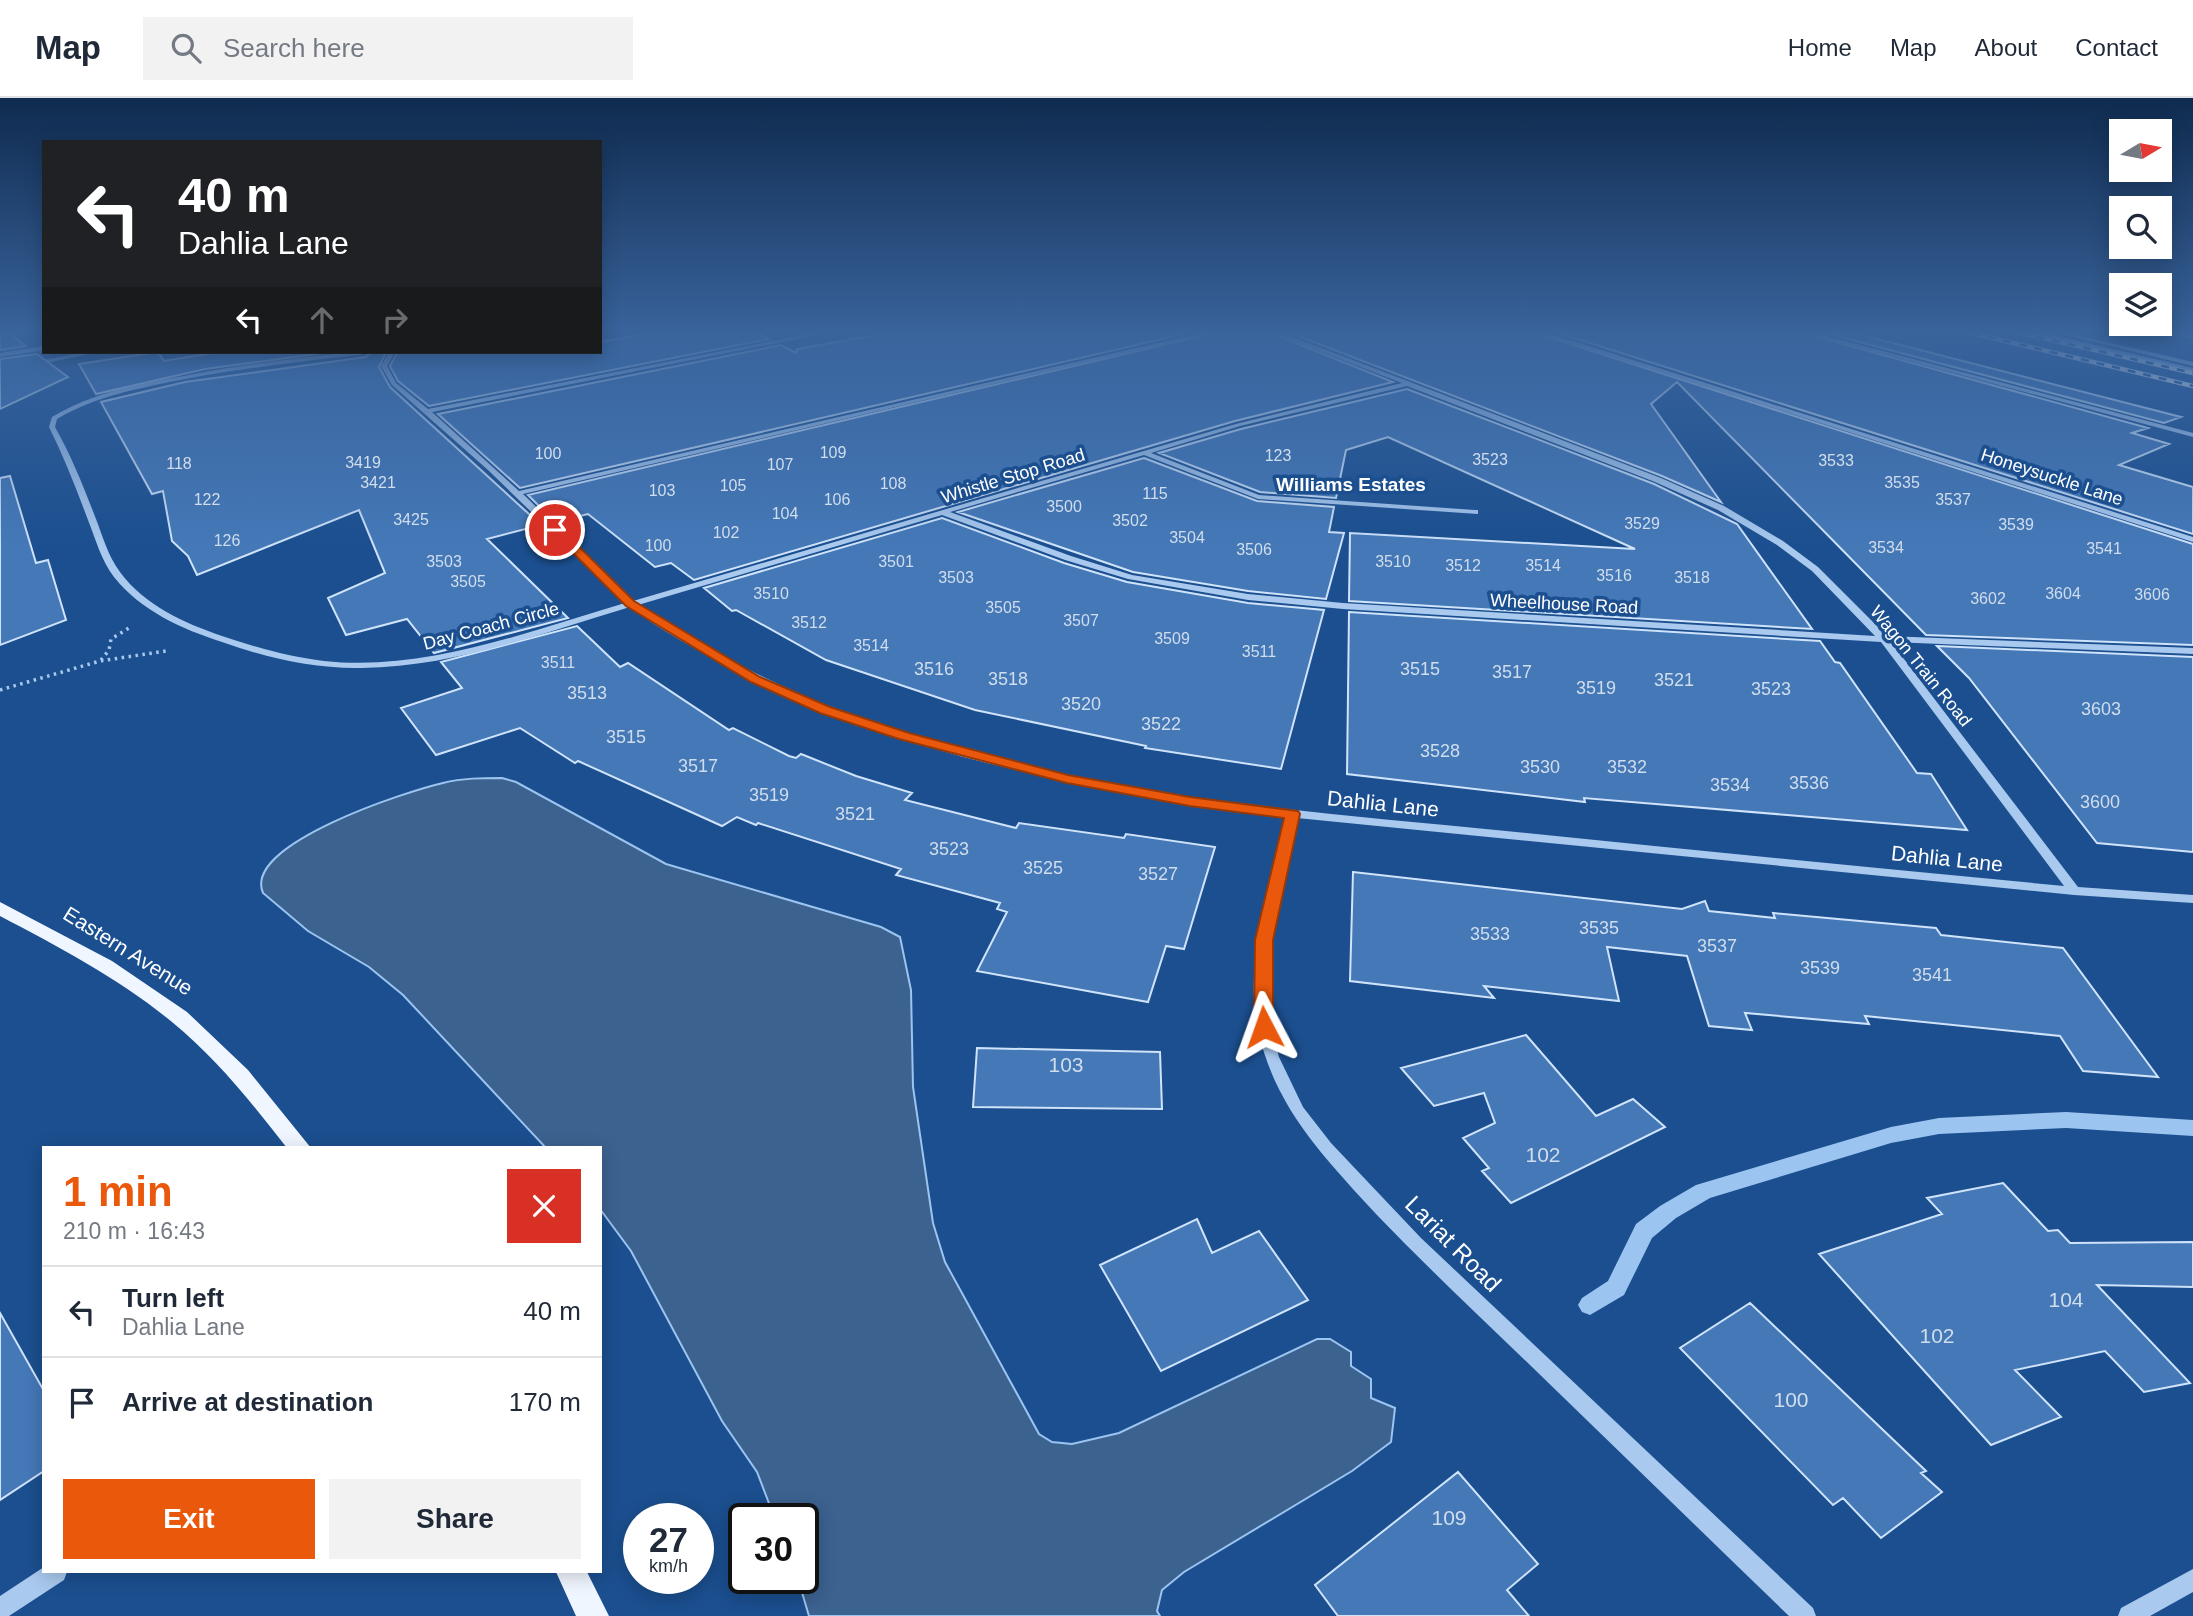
<!DOCTYPE html>
<html lang="en">
<head>
<meta charset="utf-8">
<style>
	:root { --surface:#fff; --page:#f2f2f3; --text:#1f2937; --muted:#747a83; --line:#e0e1e3; --accent:#ea580c }
	body { margin:0; font-family:Helvetica,sans-serif; background:var(--page); color:var(--text); height:100vh; display:flex; flex-direction:column; font-size:26px; white-space:nowrap }
	* { box-sizing:border-box; margin:0 }
	p { font-size:23px; color:var(--muted) }
	.icon { flex:none; width:38px; height:38px; fill:none; stroke:currentColor; stroke-width:2; stroke-linecap:round; stroke-linejoin:round }
	.map { position:relative; flex:1; overflow:hidden }
	.drawer { position:absolute; left:42px; top:1048px; width:560px; height:427px; display:flex; flex-direction:column; background:var(--surface); border-radius:0px; box-shadow:0 4px 18px #0003 }
	.drawer>* { flex:none }
	.hud { position:absolute; left:42px; top:42px; width:560px; height:214px; border-radius:0px; box-shadow:0 4px 18px #0003; background:#202124; color:#fff; overflow:hidden }
	.needle { width:46px; rotate:80deg }
	.buttons { position:absolute; left:2109px; top:21px; display:grid; gap:14px }
	.buttons a { display:grid; place-items:center; width:63px; height:63px; border-radius:0px; background:var(--surface); box-shadow:0 4px 18px #0003; font-size:35px }
	.speed { position:absolute; left:623px; top:1405px; display:flex; gap:14px; font-size:35px; font-weight:700; text-align:center }
	.speed>* { display:grid; place-content:center; width:91px; height:91px; border-radius:50%; background:var(--surface); box-shadow:0 4px 18px #0003; line-height:1 }
	.speed small { font-size:18px; font-weight:400 }
	.speed .limit { border:4px solid #111; border-radius:10px; background:#fff; color:#111 }
	.pin { position:absolute; display:grid; place-items:center; width:60px; height:60px; color:#fff; margin:-30px; border:4px solid #fff; border-radius:50%; box-shadow:0 2px 7px #0007 }
	.me { position:absolute; width:77px; margin:-38px; rotate:356deg; stroke-linejoin:round; filter:drop-shadow(0 0 5px #0008) }
	.turn { display:flex; align-items:center; gap:24px; height:147px; padding:0 21px; font-size:32px }
	.turn .icon { width:91px; height:91px; stroke-width:2.5 }
	.turn b { display:block; font-size:49px; line-height:60px }
	.lanes { display:flex; align-items:center; height:66px; padding:0 21px; background:#0003; justify-content:center; gap:35px; direction:ltr }
	.lanes .off { opacity:.35 }
	.round { display:grid; place-items:center; flex:none; width:74px; height:74px; border-radius:0px; background:var(--page) }
	.headline { display:flex; align-items:center; justify-content:space-between; height:119px; padding:0 21px }
	h1 { font-size:42px; font-weight:700; line-height:52px; color:var(--accent) }
	.button { display:flex; gap:14px; margin-top:auto; padding:14px 21px }
	.button a { flex:1; height:80px; border-radius:0px; background:var(--accent); color:#fff; font-size:28px; font-weight:700; line-height:80px; text-align:center }
	.button a+a { background:var(--page); color:var(--text) }
	ul { padding:0; list-style:none }
	li { display:flex; align-items:center; gap:21px; height:91px; padding:0 21px; border-top:2px solid var(--line) }
	li div { flex:1 }
	li b { display:block; font-size:26px }
	li em { font-style:normal }
	header { display:flex; align-items:center; gap:42px; box-sizing:border-box; height:98px; padding:0 35px; background:var(--surface); border-bottom:2px solid var(--line) }
	header strong { font-size:33px }
	nav { display:flex; gap:38px; margin-inline-start:auto; font-size:24px }
	.search { width:490px; height:63px; background:var(--page); display:flex; align-items:center; gap:18px; box-sizing:border-box; padding:0 24px; border-radius:0px; color:var(--muted); font-size:26px }
	.map>svg:first-child { display:block }
</style>
</head>
<body>
<header>
<strong>Map</strong>
<div class="search"><svg class="icon" aria-label="search" viewBox="0 0 24 24"><circle cx="10" cy="10" r="6"/><path d="M15 15l6 6"/></svg>Search here</div>
<nav><a>Home</a><a>Map</a><a>About</a><a>Contact</a></nav>
</header>
<div class="map">
<svg width="2193" height="1518" viewBox="0 0 2193 1518">
	<rect width="100%" height="100%" fill="#1b4f8f"/>
	<path fill="#3c6290" stroke="#9cc4f0" stroke-width="2" d="M 502,680 L 516,684 L 666,766 L 881,829 L 900,839 L 911,892 L 913,989 L 933,1125 L 945,1164 L 1039,1336 L 1052,1344 L 1072,1346 L 1119,1335 L 1317,1241 L 1330,1241 L 1351,1254 L 1351,1268 L 1371,1281 L 1371,1300 L 1395,1310 L 1391,1344 L 1352,1373 L 1184,1474 L 1162,1492 L 1157,1513 L 1160,1518 L 809,1518 L 798,1481 L 803,1480 L 803,1421 L 775,1421 L 757,1374 L 722,1323 L 631,1153 L 600,1111 L 600,1050 L 546,1050 L 403,897 L 369,869 L 308,833 L 263,795 C 242,746 408,693 443,685 C 463,680 482,680 502,680 Z"/>
	<g fill="none" stroke-linecap="round" stroke-linejoin="round">
		<path fill="#9cc4f0" fill-rule="evenodd" d="M 2032,235 L 2045,235 L 2193,270 L 2193,274 Z
			M 84,254 L 98,254 L 0,275 L 0,271 Z
			M 2066,1014 L 2193,1022 L 2193,1038 L 2066,1030 L 1939,1036 L 1891,1045 L 1710,1100 L 1676,1120 L 1652,1140 L 1624,1197 L 1590,1217 L 1582,1214 L 1578,1207 L 1582,1200 L 1608,1183 L 1636,1126 L 1660,1108 L 1696,1087 L 1891,1029 L 1939,1020 Z"/>
	</g>
	<path fill="#4478b7" stroke="#cfe3fa" stroke-width="2" d="M 0,235 L 9,235 L 26,248 L 0,252 Z
		M 649,235 L 758,235 L 769,241 L 429,308 L 398,283 L 390,268 L 398,254 L 600,254 L 600,244 Z
		M 886,235 L 1188,235 L 520,390 L 438,316 L 781,247 L 796,255 L 797,251 Z
		M 1214,235 L 1271,235 L 1393,284 L 1235,323 L 694,482 L 671,465 L 655,469 L 588,416 L 555,424 L 528,397 Z
		M 1290,235 L 1536,235 L 2193,446 L 2193,547 L 1926,537 L 1677,284 L 1651,306 L 1721,404 L 1662,378 Z
		M 1558,235 L 1803,235 L 2148,330 L 2132,335 L 2169,346 L 2119,367 L 2193,389 L 2193,436 Z
		M 1826,235 L 1854,235 L 2181,319 L 2164,325 Z
		M 158,254 L 164,263 L 219,254 L 331,254 L 205,271 L 96,296 L 79,266 Z
		M 371,254 L 386,254 L 379,269 L 390,289 L 541,427 L 487,441 L 568,520 L 434,555 L 407,521 L 346,537 L 328,500 L 385,475 L 359,412 L 197,477 L 188,458 L 172,443 L 163,393 L 152,396 L 101,304 L 185,284 L 366,259 Z
		M 37,256 L 68,279 L 0,311 L 0,261 Z
		M 1407,291 L 1654,386 L 1737,426 L 1812,531 L 1349,503 L 1350,435 L 1635,451 L 1388,339 L 1346,352 L 1336,400 L 1260,394 L 1159,355 L 1241,331 Z
		M 1144,360 L 1257,403 L 1334,409 L 1329,434 L 1344,435 L 1326,501 L 1248,493 L 1133,474 L 958,414 Z
		M 10,378 L 36,465 L 48,462 L 66,522 L 0,547 L 0,380 Z
		M 942,420 L 1064,465 L 1127,484 L 1248,505 L 1324,512 L 1281,671 L 1145,650 L 1146,648 L 975,612 L 826,562 L 736,512 L 732,513 L 704,490 Z
		M 1349,514 L 1820,543 L 1835,564 L 1840,565 L 1917,675 L 1931,676 L 1967,732 L 1584,700 L 1585,704 L 1347,676 Z
		M 577,528 L 620,569 L 628,565 L 729,632 L 733,630 L 789,658 L 796,660 L 801,656 L 856,678 L 912,695 L 905,702 L 1016,730 L 1019,725 L 1124,740 L 1126,736 L 1215,749 L 1184,851 L 1166,848 L 1148,904 L 977,873 L 1007,814 L 997,811 L 1000,805 L 896,777 L 901,771 L 758,725 L 756,727 L 737,719 L 722,728 L 578,663 L 575,665 L 520,630 L 436,657 L 401,610 L 462,590 L 441,564 Z
		M 1937,548 L 2193,559 L 2193,754 L 2097,745 L 1969,580 Z
		M 1353,774 L 1682,811 L 1705,803 L 1709,813 L 1775,820 L 1773,815 L 1936,830 L 1941,837 L 2063,850 L 2158,979 L 2083,973 L 2060,938 L 1865,918 L 1869,926 L 1745,915 L 1752,932 L 1709,928 L 1687,858 L 1607,849 L 1619,903 L 1484,888 L 1494,900 L 1350,883 Z
		M 1526,937 L 1596,1018 L 1633,1001 L 1665,1029 L 1511,1105 L 1482,1073 L 1489,1070 L 1463,1040 L 1495,1025 L 1484,995 L 1434,1008 L 1401,970 Z
		M 977,950 L 1160,954 L 1162,1011 L 973,1009 Z
		M 2003,1085 L 2048,1133 L 2058,1132 L 2070,1145 L 2193,1144 L 2193,1189 L 2097,1187 L 2190,1285 L 2144,1294 L 2105,1253 L 2015,1272 L 2061,1319 L 1991,1347 L 1819,1156 L 1942,1116 L 1927,1100 Z
		M 1197,1121 L 1212,1155 L 1259,1133 L 1308,1202 L 1161,1273 L 1100,1167 Z
		M 1750,1205 L 1926,1373 L 1921,1375 L 1942,1394 L 1881,1440 L 1843,1400 L 1833,1407 L 1680,1250 Z
		M 0,1215 L 44,1293 L 44,1373 L 0,1402 Z
		M 1458,1374 L 1538,1466 L 1507,1492 L 1529,1518 L 1338,1518 L 1315,1487 Z"/>
	<g fill="none" stroke-linecap="round" stroke-linejoin="round">
		<path stroke="#a9c9ee" stroke-width="3.5" stroke-dasharray="2.5 4.5" stroke-linecap="butt" d="M 101,562 L 109,552 L 111,541 L 129,530
			M 0,592 L 100,563 L 166,553"/>
		<path fill="#a9c9ee" fill-rule="evenodd" d="M 814,235 L 827,235 L 432,314 L 519,393 L 1201,235 L 1212,235 L 523,396 L 633,503 L 1236,326 L 1402,285 L 1273,235 L 1282,235 L 1661,380 L 1724,408 L 1783,443 L 1818,469 L 1887,538 L 2193,550 L 2193,556 L 1891,544 L 2078,789 L 2193,797 L 2193,805 L 2074,797 L 1297,720 L 1271,842 L 1268,895 L 1271,929 L 1279,959 L 1303,1009 L 1331,1045 L 1421,1140 L 1813,1510 L 1816,1518 L 1789,1518 C 1703,1435 1617,1351 1531,1268 C 1479,1218 1426,1168 1376,1116 C 1324,1059 1275,1010 1258,932 C 1243,867 1271,783 1286,719 C 1094,693 902,660 730,569 C 696,551 661,533 630,509 C 543,535 453,569 362,570 C 314,571 267,560 222,544 C 182,531 141,513 114,479 C 101,462 96,442 88,422 C 76,390 64,359 49,329 L 52,319 C 92,295 138,286 184,278 C 240,267 296,260 353,254 L 369,254 L 366,256 C 305,263 245,270 185,281 C 140,290 96,298 57,321 L 55,329 C 72,359 84,390 96,421 C 103,439 108,458 120,474 C 144,507 184,525 222,538 C 255,549 289,559 324,563 C 426,574 529,533 625,505 L 488,372 L 392,287 L 381,268 L 389,254 L 395,254 L 387,268 L 396,285 L 428,311 ZM 1407,288 L 1655,384 L 1718,412 L 1777,447 L 1812,473 L 1875,538 L 1343,505 L 1248,496 L 1132,477 L 1071,458 L 950,414 L 1144,357 L 1258,401 L 1478,416 L 1478,412 L 1475,412 L 1259,397 L 1151,355 L 1240,328 ZM 942,417 L 1065,462 L 1128,481 L 1248,502 L 1343,511 L 1881,544 L 2064,788 C 1878,770 1692,752 1506,733 C 1246,708 975,690 740,567 C 705,549 670,530 638,507 Z
			M 1538,235 L 1548,235 L 2193,439 L 2193,444 Z
			M 1805,235 L 1815,235 L 2193,335 L 2193,339 Z
			M 2057,235 L 2068,235 L 2193,264 L 2193,268 Z
			M 2171,235 L 2193,237 L 2193,241 L 2172,236 Z
			M 44,248 L 44,252 L 0,259 L 0,255 Z
			M 44,1469 L 44,1474 L 67,1474 L 64,1482 L 9,1518 L 0,1518 L 0,1498 Z
			M 2193,1471 L 2193,1494 L 2150,1518 L 2118,1518 L 2121,1510 Z"/>
		<path fill="#f0f6ff" fill-rule="evenodd" d="M 0,804 L 112,863 L 187,914 L 248,972 L 311,1050 L 287,1050 C 252,1005 216,960 172,924 C 120,881 59,849 0,818 Z
			M 556,1474 L 587,1474 L 609,1518 L 576,1518 Z"/>
		<g stroke="#fff" stroke-width="4.5">
			<path id="rail" d="M 1972,235 L 2193,288
				M 2021,235 L 2193,275"/>
		</g>
		<use href="#rail" stroke="#1b4f8f" stroke-width="2.5" stroke-dasharray="8" stroke-linecap="butt"/>
	</g>
	<linearGradient id="sky" x2="0" y2="1"><stop stop-color="#0f2b4f"/><stop offset="0.52" stop-color="#39639b"/><stop offset="1" stop-color="#39639b" stop-opacity="0"/></linearGradient>
	<rect width="2193" height="448" fill="url(#sky)"/>
	<path fill="#ea580c" stroke="#983908" stroke-width="2" d="M 552,429 L 559,429 L 634,503 L 760,579 L 830,609 L 909,635 L 1068,677 L 1190,699 L 1298,713 L 1300,716 L 1273,842 L 1273,929 L 1270,934 L 1264,936 L 1254,929 L 1255,842 L 1284,720 L 1190,708 L 1067,685 L 899,641 L 820,615 L 751,584 L 626,508 L 552,434 Z"/>
	<g text-anchor="middle" stroke-width="7" stroke-linejoin="round" paint-order="stroke">
		<g font-size="16" fill="#d0dded">
			<text x="833" y="360">109</text>
			<text x="548" y="361">100</text>
			<text x="1278" y="363">123</text>
			<text x="1490" y="367">3523</text>
			<text x="1836" y="368">3533</text>
			<text x="363" y="370">3419</text>
			<text x="179" y="371">118</text>
			<text x="780" y="372">107</text>
			<text x="378" y="390">3421</text>
			<text x="1902" y="390">3535</text>
			<text x="893" y="391">108</text>
			<text x="733" y="393">105</text>
			<text x="662" y="398">103</text>
			<text x="1155" y="401">115</text>
			<text x="207" y="407">122</text>
			<text x="837" y="407">106</text>
			<text x="1953" y="407">3537</text>
			<text x="1064" y="414">3500</text>
			<text x="785" y="421">104</text>
			<text x="411" y="427">3425</text>
			<text x="1130" y="428">3502</text>
			<text x="1642" y="431">3529</text>
			<text x="2016" y="432">3539</text>
			<text x="726" y="440">102</text>
			<text x="1187" y="445">3504</text>
			<text x="227" y="448">126</text>
			<text x="658" y="453">100</text>
			<text x="1886" y="455">3534</text>
			<text x="2104" y="456">3541</text>
			<text x="1254" y="457">3506</text>
			<text x="444" y="469">3503</text>
			<text x="896" y="469">3501</text>
			<text x="1393" y="469">3510</text>
			<text x="1463" y="473">3512</text>
			<text x="1543" y="473">3514</text>
			<text x="1614" y="483">3516</text>
			<text x="956" y="485">3503</text>
			<text x="1692" y="485">3518</text>
			<text x="468" y="489">3505</text>
			<text x="771" y="501">3510</text>
			<text x="2063" y="501">3604</text>
			<text x="2152" y="502">3606</text>
			<text x="1988" y="506">3602</text>
			<text x="1003" y="515">3505</text>
			<text x="1081" y="528">3507</text>
			<text x="809" y="530">3512</text>
			<text x="1172" y="546">3509</text>
			<text x="871" y="553">3514</text>
			<text x="1259" y="559">3511</text>
			<text x="558" y="570">3511</text>
		</g>
		<g font-size="18" fill="#fff" stroke="#1b4f8f">
			<text transform="translate(1013 378) rotate(-17)" y="6">Whistle Stop Road</text>
			<text transform="translate(2052 379) rotate(18)" y="6">Honeysuckle Lane</text>
			<text transform="translate(1564 506) rotate(3)" y="6">Wheelhouse Road</text>
			<text transform="translate(491 528) rotate(-15)" y="6">Day Coach Circle</text>
			<text transform="translate(1921 568) rotate(51)" y="6">Wagon Train Road</text>
		</g>
		<g font-size="18" fill="#d0dded">
			<text x="934" y="577">3516</text>
			<text x="1420" y="577">3515</text>
			<text x="1512" y="580">3517</text>
			<text x="1008" y="587">3518</text>
			<text x="1674" y="588">3521</text>
			<text x="1596" y="596">3519</text>
			<text x="1771" y="597">3523</text>
			<text x="587" y="601">3513</text>
			<text x="1081" y="612">3520</text>
			<text x="2101" y="617">3603</text>
			<text x="1161" y="632">3522</text>
			<text x="626" y="645">3515</text>
			<text x="1440" y="659">3528</text>
			<text x="698" y="674">3517</text>
			<text x="1540" y="675">3530</text>
			<text x="1627" y="675">3532</text>
			<text x="1809" y="691">3536</text>
			<text x="1730" y="693">3534</text>
			<text x="769" y="703">3519</text>
			<text x="2100" y="710">3600</text>
			<text x="855" y="722">3521</text>
			<text x="949" y="757">3523</text>
			<text x="1043" y="776">3525</text>
			<text x="1158" y="782">3527</text>
			<text x="1599" y="836">3535</text>
			<text x="1490" y="842">3533</text>
			<text x="1717" y="854">3537</text>
			<text x="1820" y="876">3539</text>
			<text x="1932" y="883">3541</text>
		</g>
		<g font-size="19" font-weight="bold" fill="#fff" stroke="#1b4f8f">
			<text x="1351" y="393">Williams Estates</text>
		</g>
		<g font-size="21" fill="#fff" stroke="#1b4f8f">
			<text transform="translate(1383 706) rotate(6)" y="7">Dahlia Lane</text>
			<text transform="translate(1947 761) rotate(6)" y="7">Dahlia Lane</text>
			<text transform="translate(128 853) rotate(32)" y="7">Eastern Avenue</text>
		</g>
		<g font-size="21" fill="#d0dded">
			<text x="1066" y="974">103</text>
			<text x="1543" y="1064">102</text>
			<text x="2066" y="1209">104</text>
			<text x="1937" y="1245">102</text>
			<text x="1791" y="1309">100</text>
			<text x="1449" y="1427">109</text>
		</g>
		<g font-size="24" fill="#fff" stroke="#1b4f8f">
			<text transform="translate(1453 1146) rotate(45)" y="8">Lariat Road</text>
		</g>
	</g>
</svg>
<div class="buttons">
<a><svg class="needle" viewBox="-14 -14 28 28"><path d="M0-13l5 13h-10z" fill="#e53935"/><path d="M0 13l5-13h-10z" fill="#747a83"/></svg></a>
<a><svg class="icon" aria-label="search" viewBox="0 0 24 24"><circle cx="10" cy="10" r="6"/><path d="M15 15l6 6"/></svg></a>
<a><svg class="icon" aria-label="layers" viewBox="0 0 24 24"><path d="M12 4l9 5-9 5-9-5zM3 14l9 5 9-5"/></svg></a>
</div>
<div class="speed"><div>27<small>km/h</small></div><div class="limit">30</div></div>
<div class="pin" style="left:555px;top:432px;background:#d93025"><svg class="icon" aria-label="arrive" viewBox="0 0 24 24"><path d="M6 21V4h12l-3 4 3 4H6"/></svg></div>
<svg class="me" style="left:1264px;top:929px" viewBox="-20 -20 40 40"><path d="M0-17L14 15 0 8-14 15z" fill="#ea580c" stroke="#fff" stroke-width="4"/></svg>
<div class="hud">
<div class="turn"><svg class="icon" aria-label="left" viewBox="0 0 24 24"><path d="M17 20v-9H6M10 6l-5 5 5 5"/></svg><div><b>40 m</b>Dahlia Lane</div></div>
<div class="lanes"><svg class="icon" aria-label="left" viewBox="0 0 24 24"><path d="M17 20v-9H6M10 6l-5 5 5 5"/></svg><svg class="icon off" aria-label="ahead" viewBox="0 0 24 24"><path d="M12 20V5M6 11l6-6 6 6"/></svg><svg class="icon off" aria-label="right" viewBox="0 0 24 24"><path d="M7 20v-9h11M14 6l5 5-5 5"/></svg></div>
</div>
<section class="drawer">
<div class="headline"><div><h1>1 min</h1><p>210 m · 16:43</p></div><a class="round" style="background:#d93025;color:#fff"><svg class="icon" aria-label="close" viewBox="0 0 24 24"><path d="M6 6l12 12M18 6L6 18"/></svg></a></div>
<ul>
<li><svg class="icon" aria-label="left" viewBox="0 0 24 24"><path d="M17 20v-9H6M10 6l-5 5 5 5"/></svg><div><b>Turn left</b><p>Dahlia Lane</p></div><em>40 m</em></li>
<li><svg class="icon" aria-label="arrive" viewBox="0 0 24 24"><path d="M6 21V4h12l-3 4 3 4H6"/></svg><div><b>Arrive at destination</b></div><em>170 m</em></li>
</ul>
<div class="button"><a>Exit</a><a>Share</a></div>
</section>
</div>
</body>
</html>
